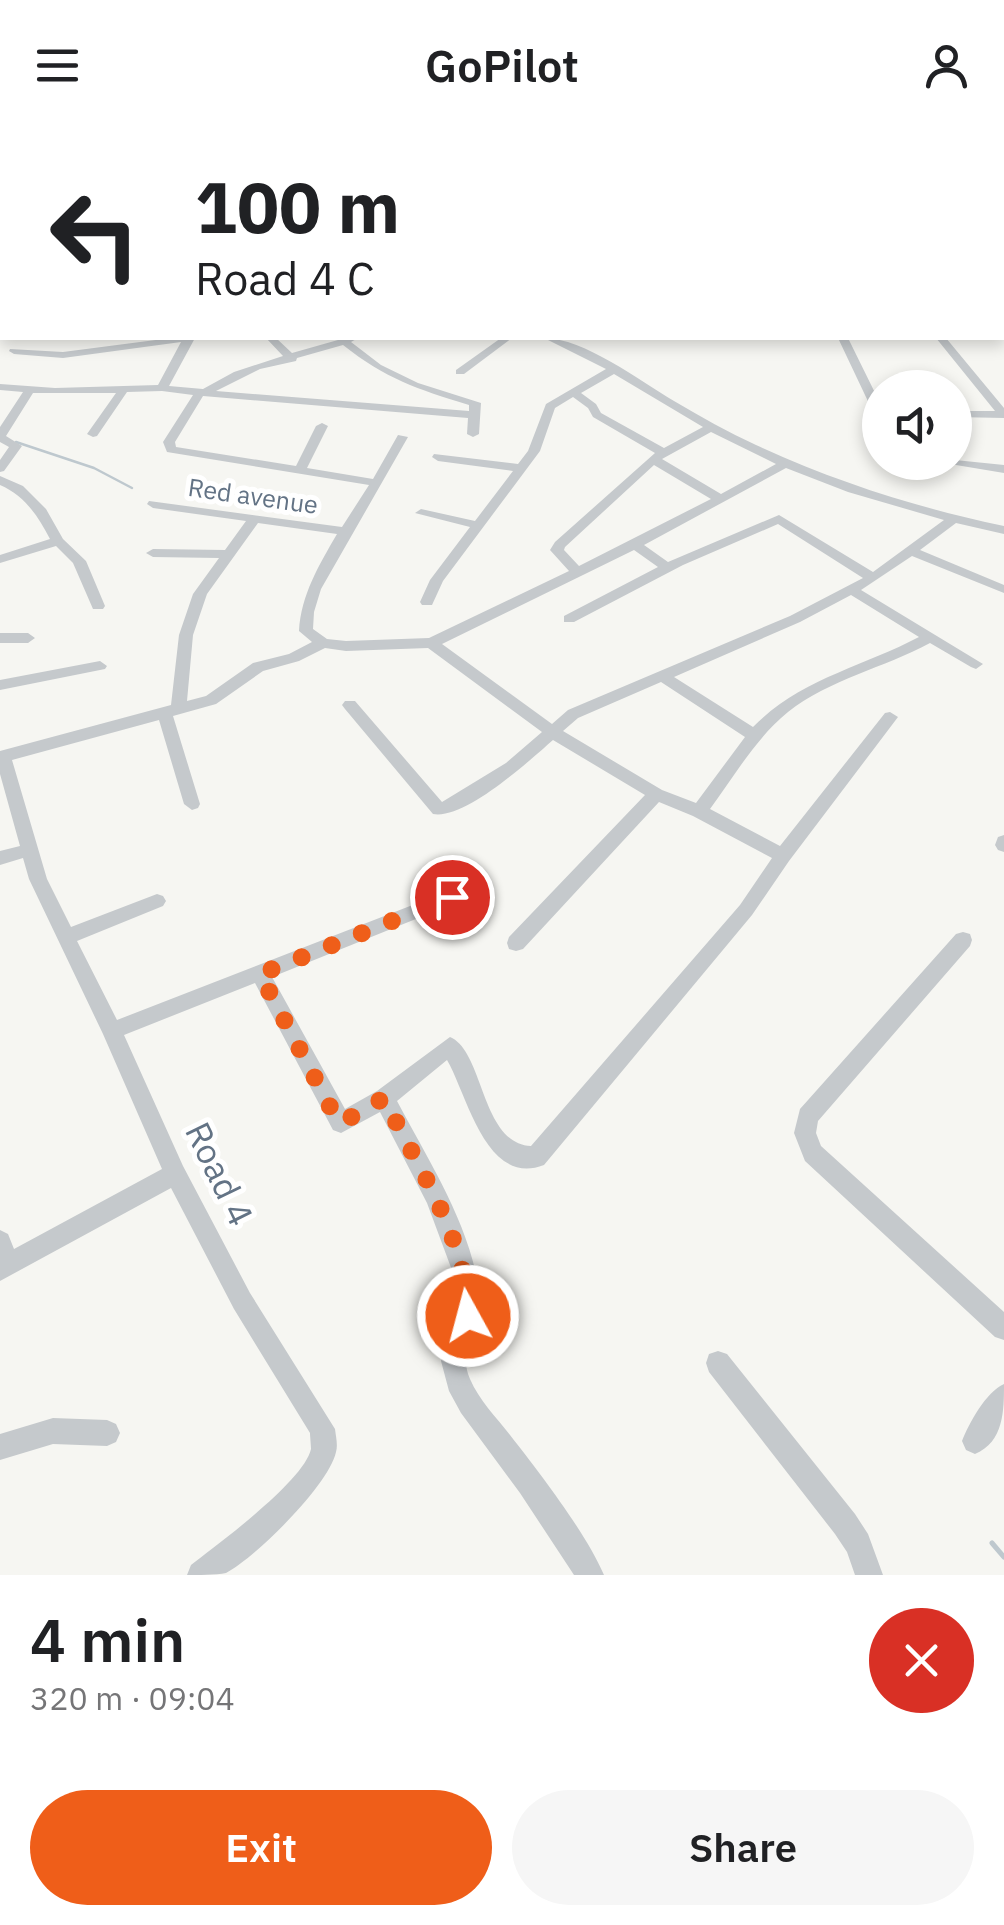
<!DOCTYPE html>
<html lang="en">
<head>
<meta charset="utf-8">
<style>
	:root { --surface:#fff; --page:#f6f6f6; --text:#202124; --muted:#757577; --accent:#ef5e19 }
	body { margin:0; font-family:"IBM Plex Sans",sans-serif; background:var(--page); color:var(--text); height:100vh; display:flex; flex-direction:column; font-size:38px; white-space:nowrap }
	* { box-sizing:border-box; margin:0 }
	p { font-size:32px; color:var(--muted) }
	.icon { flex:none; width:55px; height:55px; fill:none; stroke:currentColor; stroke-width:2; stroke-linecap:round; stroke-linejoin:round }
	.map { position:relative; height:1445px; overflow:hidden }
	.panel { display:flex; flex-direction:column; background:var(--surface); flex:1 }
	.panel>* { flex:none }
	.top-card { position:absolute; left:0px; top:0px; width:1005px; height:210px; box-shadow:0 5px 15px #0003; background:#fff; color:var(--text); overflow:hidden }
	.tools { position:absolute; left:862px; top:240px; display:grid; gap:20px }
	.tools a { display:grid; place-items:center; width:110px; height:110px; border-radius:50%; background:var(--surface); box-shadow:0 5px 15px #0003; font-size:50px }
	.pin { position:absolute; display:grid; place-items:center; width:85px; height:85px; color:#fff; margin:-42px; border:5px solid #fff; border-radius:50%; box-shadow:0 2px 10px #0007 }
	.me { position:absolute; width:110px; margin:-55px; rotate:353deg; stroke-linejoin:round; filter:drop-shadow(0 0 8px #0008) }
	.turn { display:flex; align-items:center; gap:35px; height:210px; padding:0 30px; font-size:45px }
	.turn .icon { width:130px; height:130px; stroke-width:2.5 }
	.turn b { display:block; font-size:70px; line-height:85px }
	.round { display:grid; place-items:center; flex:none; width:105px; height:105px; border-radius:52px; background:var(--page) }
	.summary { display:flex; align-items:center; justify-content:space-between; height:170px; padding:0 30px }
	h1 { font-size:60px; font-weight:600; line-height:75px }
	.cta { display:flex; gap:20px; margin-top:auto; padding:20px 30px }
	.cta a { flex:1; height:115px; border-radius:60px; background:var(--accent); color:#fff; font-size:40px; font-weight:600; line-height:115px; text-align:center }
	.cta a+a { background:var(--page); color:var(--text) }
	header { display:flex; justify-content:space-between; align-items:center; height:130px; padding:0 30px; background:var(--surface); font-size:45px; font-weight:600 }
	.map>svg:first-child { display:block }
</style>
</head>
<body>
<header><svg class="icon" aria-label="menu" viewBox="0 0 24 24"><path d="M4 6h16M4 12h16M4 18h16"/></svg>GoPilot<svg class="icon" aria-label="person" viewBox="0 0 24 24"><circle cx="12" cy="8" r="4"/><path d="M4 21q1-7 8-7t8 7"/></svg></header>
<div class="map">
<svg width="1004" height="1445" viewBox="0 0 1004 1445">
	<rect width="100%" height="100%" fill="#f6f6f2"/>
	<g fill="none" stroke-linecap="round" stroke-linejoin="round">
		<path stroke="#bec8ce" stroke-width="2.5" d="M 16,312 L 94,338 L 132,358"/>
		<path stroke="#bec8ce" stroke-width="5" d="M 992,1413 L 1004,1427"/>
		<path fill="#c5c9cc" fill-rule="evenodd" d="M 0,0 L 25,2 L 0,4 Z
			M 297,0 L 307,0 L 309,2 L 300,2 Z
			M 1002,12 L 1004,12 L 1004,16 L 1002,16 Z
			M 0,23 L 2,23 L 2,27 L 0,27 Z
			M 1002,38 L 1004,38 L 1002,43 Z
			M 1002,79 L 1004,79 L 1004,83 L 1002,83 Z
			M 2,121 L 2,128 L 0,129 L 0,122 Z
			M 0,141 L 2,142 L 2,148 L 0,147 Z
			M 1002,143 L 1004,143 L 1004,149 L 1002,149 Z
			M 1002,177 L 1004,177 L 1004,183 L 1002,183 Z
			M 2,192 L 2,198 L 0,199 L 0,193 Z
			M 171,208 L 195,208 L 169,256 L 203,259 L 234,242 L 283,226 L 266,208 L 276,208 L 292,223 L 345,208 L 358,208 L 351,212 L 381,235 L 418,253 L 481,273 L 479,304 L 473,307 L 467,304 L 468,288 L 203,266 L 175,312 L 176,317 L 296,336 L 316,296 L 322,293 L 328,296 L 307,338 L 373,349 L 398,305 L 408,307 L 321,459 L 314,482 L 313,499 L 327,509 L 346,511 L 429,508 L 569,441 L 550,420 L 555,412 L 655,323 L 593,287 L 588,278 L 573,267 L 555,278 L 540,321 L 443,451 L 432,475 L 422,475 L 420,472 L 430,450 L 470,397 L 415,383 L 421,379 L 475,391 L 513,341 L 438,331 L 432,327 L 434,324 L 518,334 L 528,321 L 546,274 L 606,239 L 544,208 C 584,208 640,251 674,271 C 701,287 728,302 756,315 C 836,352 918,378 1004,396 L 1004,404 L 956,393 L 920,420 L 1004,455 L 1004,463 L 912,426 L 861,460 L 983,534 L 976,539 L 971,537 L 930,513 C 884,538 830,549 788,582 C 756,608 735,645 710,679 L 780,716 L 885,583 L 890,582 L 898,587 L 789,731 L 752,785 L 544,1035 C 486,1058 467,964 447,930 L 397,971 C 428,1030 469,1092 479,1160 C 484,1191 456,1219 470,1249 C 479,1270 496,1287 510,1305 C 539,1342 586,1403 604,1445 L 574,1445 L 520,1363 L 461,1283 L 449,1261 L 441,1231 L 456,1176 L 453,1143 L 427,1073 L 380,982 L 341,1003 L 333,1000 L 255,853 L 124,905 L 183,1036 L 250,1163 L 335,1299 C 336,1307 338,1315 336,1322 C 329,1355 255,1428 226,1443 C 216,1445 198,1445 187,1445 L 191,1435 C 218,1414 304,1351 311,1319 C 311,1315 310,1306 310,1303 L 234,1179 L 171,1058 L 0,1151 L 0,1100 L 8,1104 L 14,1119 L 162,1039 L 103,904 L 29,749 L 23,728 L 0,735 L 0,721 L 20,716 L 0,644 L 0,621 L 171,575 L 179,505 L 193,464 L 219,428 L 153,427 L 146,423 L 153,419 L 225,420 L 246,391 L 153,378 L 147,374 L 149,371 L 342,397 L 369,355 L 167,322 L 163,312 L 193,265 L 162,261 L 127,262 L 97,306 L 93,307 L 87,304 L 116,263 L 33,263 L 6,306 L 22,316 L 4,341 L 0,342 L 0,330 L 9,317 L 0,312 L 0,297 L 23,262 L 0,260 L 0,254 L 55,258 L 158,255 L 181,212 L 63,228 L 14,224 L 9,221 L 10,219 L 63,222 ZM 343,215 C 386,249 417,259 469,275 L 469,281 L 216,261 L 260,239 L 296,231 L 297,228 ZM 614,244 L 703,297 L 664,318 L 601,283 L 596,274 L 581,263 ZM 711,302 L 776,334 L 721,364 L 662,329 ZM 654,335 L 711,369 L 579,436 L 564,420 L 565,417 ZM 786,338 L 848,362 L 944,390 L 873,442 L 779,385 L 668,432 L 644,415 ZM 258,393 L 337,404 C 319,435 301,465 299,501 L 312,512 L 289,524 L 253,533 L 206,566 L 187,571 L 193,505 L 207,464 ZM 778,394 L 863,448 L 790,486 L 568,580 L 552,594 L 442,514 L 634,420 L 658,437 L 564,486 L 564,492 L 574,492 L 683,435 ZM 851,465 L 919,507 C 862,537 800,549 753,597 L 674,547 L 800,492 ZM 325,518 L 346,521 L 428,518 L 542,602 L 506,633 L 442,672 L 355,571 L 345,571 L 342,575 L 345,579 L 433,684 C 465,690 529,631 553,610 L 645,665 L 509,807 L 507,813 L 509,819 L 516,821 L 523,819 L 659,672 L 693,686 L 772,728 L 740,775 L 531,1016 C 481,1014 484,921 450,907 L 377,961 L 345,979 L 272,847 L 458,772 L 461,767 L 458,762 L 446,762 L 117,890 L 77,811 L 163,776 L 166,771 L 163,766 L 157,764 L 71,797 L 47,749 L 12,630 L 159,590 L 184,674 L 192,680 L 198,678 L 200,674 L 173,586 L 216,574 L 263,541 L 299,531 ZM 661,552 L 745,607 L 696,673 L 662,660 L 563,601 L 578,588 Z
			M 501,208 L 512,208 L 464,244 L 456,244 L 456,240 Z
			M 838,208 L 848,208 L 880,273 L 880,287 L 874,284 Z
			M 936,208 L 946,208 L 1004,278 L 1004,288 L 955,287 L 955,281 L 995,281 Z
			M 955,330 L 1004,335 L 1004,343 L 938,332 L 955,332 Z
			M 0,346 L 23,356 L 46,379 L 63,409 L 86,431 L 105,476 L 103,479 L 93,479 L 73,433 L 56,416 L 0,433 L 0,425 L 50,409 C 38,386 25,366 0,355 Z
			M 0,503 L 28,503 L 35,508 L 28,513 L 0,513 Z
			M 100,531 L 107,536 L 105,539 L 0,560 L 0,550 Z
			M 1004,705 L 1004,722 L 998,720 L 995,715 L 998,707 Z
			M 963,802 L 970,804 L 972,810 L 970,816 L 818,991 L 816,1003 L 821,1016 L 1004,1182 L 1004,1210 L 995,1207 L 805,1031 L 794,1003 L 800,979 L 956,804 Z
			M 718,1221 L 727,1224 L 855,1384 L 868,1404 L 883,1445 L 855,1445 L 847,1422 L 835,1404 L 709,1242 L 706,1233 L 709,1224 Z
			M 1004,1254 C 1004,1280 1004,1312 975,1324 L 966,1320 L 962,1311 C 969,1293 986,1262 1004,1254 Z
			M 53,1288 L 107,1290 L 116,1294 L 120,1303 L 116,1312 L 107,1316 L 53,1314 L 0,1330 L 0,1304 Z"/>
	</g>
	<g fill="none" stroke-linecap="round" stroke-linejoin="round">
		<path stroke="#ef5e19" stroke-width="18" stroke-dasharray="0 32.4" d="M 452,767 L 260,844 L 336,988 L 341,993 L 384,968 C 417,1036 468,1110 468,1186"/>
	</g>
	<g text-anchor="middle" stroke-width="10" stroke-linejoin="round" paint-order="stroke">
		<g font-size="25" fill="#637385" stroke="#fff">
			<text transform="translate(253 366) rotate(8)" y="9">Red avenue</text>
		</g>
		<g font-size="35" fill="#637385" stroke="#fff">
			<text transform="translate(219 1044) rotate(64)" y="12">Road 4</text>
		</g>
	</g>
</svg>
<div class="tools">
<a><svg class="icon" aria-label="sound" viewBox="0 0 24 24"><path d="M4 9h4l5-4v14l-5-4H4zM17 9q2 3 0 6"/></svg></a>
</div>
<div class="pin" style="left:452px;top:767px;background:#d93025"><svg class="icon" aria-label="arrive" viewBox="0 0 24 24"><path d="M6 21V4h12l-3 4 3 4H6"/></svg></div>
<svg class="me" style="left:468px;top:1186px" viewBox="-20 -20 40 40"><circle r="17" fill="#ef5e19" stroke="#fff" stroke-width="3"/><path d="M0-11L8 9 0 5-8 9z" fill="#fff"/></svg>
<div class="top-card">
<div class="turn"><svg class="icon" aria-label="left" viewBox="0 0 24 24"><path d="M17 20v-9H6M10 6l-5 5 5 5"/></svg><div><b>100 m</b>Road 4 C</div></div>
</div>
</div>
<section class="panel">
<div class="summary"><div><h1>4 min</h1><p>320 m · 09:04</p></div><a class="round" style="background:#d93025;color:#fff"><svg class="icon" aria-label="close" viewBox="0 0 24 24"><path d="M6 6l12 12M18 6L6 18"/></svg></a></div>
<div class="cta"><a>Exit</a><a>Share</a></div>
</section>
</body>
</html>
